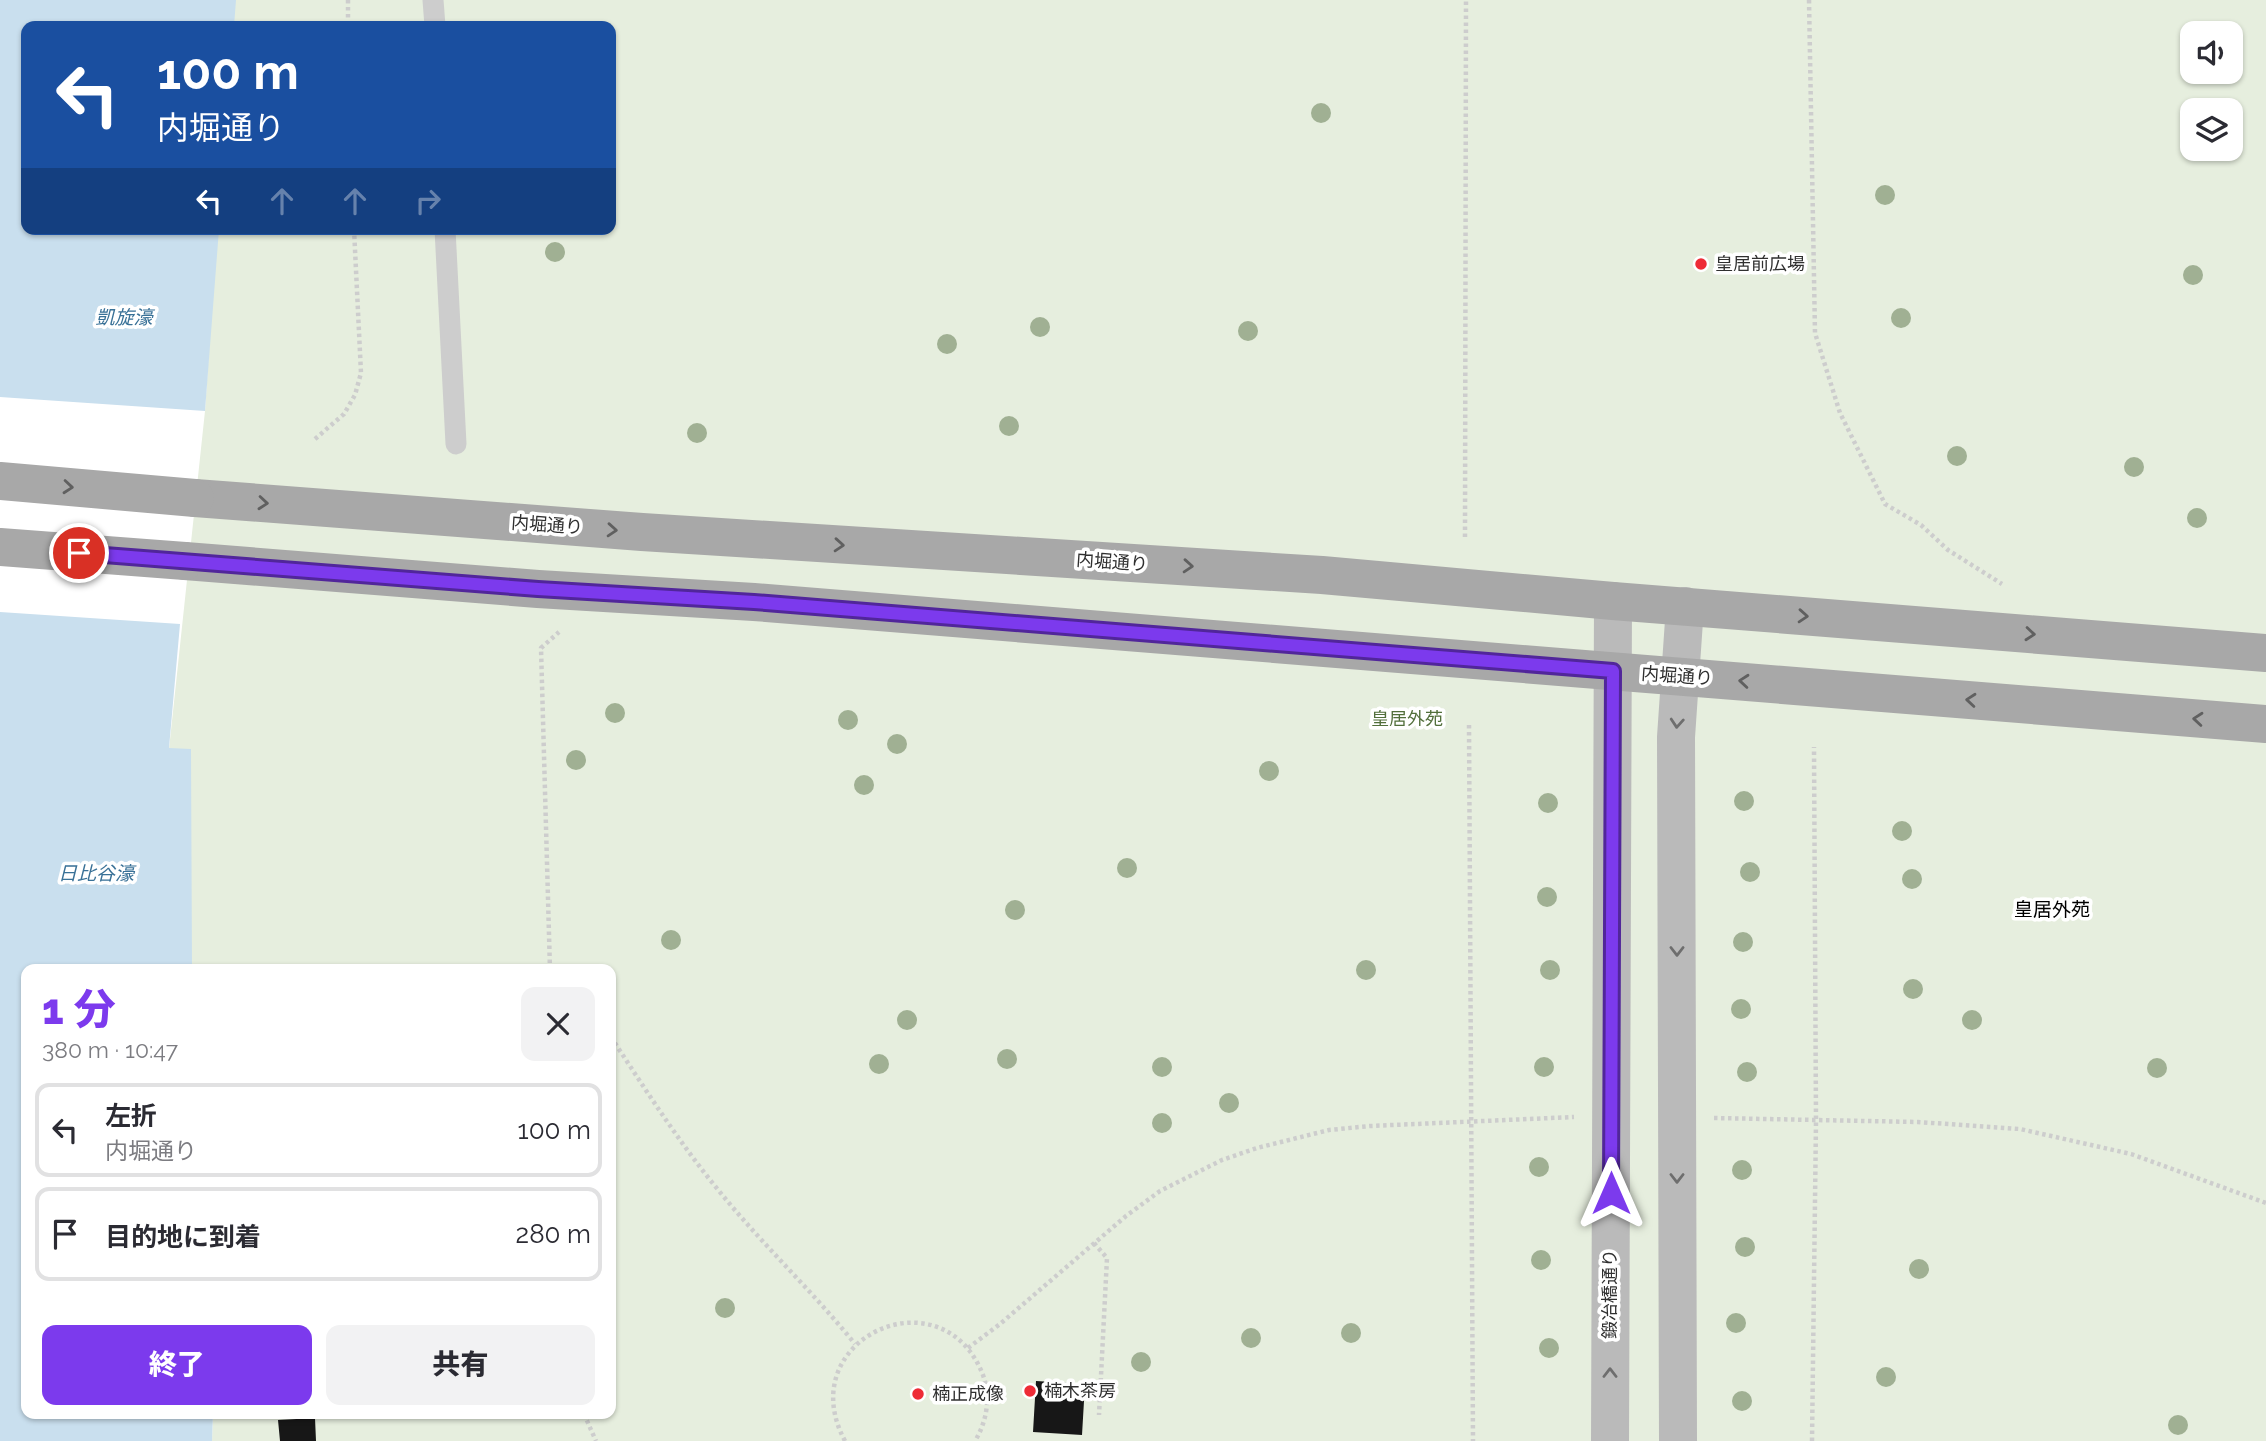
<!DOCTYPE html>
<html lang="ja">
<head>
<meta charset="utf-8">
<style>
	:root { --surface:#fff; --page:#f2f2f3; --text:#2b2b33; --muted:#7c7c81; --line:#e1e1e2; --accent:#7c3aed }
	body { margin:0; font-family:Raleway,"Noto Sans JP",sans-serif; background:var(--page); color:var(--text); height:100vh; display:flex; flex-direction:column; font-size:26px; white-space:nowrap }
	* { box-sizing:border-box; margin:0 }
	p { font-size:23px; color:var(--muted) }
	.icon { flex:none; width:38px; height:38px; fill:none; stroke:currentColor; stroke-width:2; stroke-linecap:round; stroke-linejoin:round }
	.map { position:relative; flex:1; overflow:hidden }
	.details { position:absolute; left:21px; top:964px; width:595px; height:455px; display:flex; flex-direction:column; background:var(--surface); border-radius:14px; box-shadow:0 2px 5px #0004 }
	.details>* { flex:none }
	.guide { position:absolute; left:21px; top:21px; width:595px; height:214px; border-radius:14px; box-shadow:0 2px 5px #0004; background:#1a4fa0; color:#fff; overflow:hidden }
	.controls { position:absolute; left:2180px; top:21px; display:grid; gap:14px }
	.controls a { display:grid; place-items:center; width:63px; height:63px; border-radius:14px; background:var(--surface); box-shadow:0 2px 5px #0004; font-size:35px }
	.pin { position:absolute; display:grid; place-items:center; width:60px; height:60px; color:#fff; margin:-30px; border:4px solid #fff; border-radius:50%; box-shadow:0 2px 7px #0007 }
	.me { position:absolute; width:77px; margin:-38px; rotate:0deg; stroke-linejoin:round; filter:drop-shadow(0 0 5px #0008) }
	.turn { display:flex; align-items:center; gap:24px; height:147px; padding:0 21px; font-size:32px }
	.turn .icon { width:91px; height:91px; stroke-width:2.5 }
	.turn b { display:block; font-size:49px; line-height:60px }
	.lanes { display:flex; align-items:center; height:66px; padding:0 21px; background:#0003; justify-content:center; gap:35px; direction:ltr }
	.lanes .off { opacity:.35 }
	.round { display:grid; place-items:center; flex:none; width:74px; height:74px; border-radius:14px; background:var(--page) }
	.headline { display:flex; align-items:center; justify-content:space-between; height:119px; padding:0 21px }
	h1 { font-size:42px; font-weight:800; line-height:52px; color:var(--accent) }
	.cta { display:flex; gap:14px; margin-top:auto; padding:14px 21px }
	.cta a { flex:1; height:80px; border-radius:14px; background:var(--accent); color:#fff; font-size:28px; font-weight:800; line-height:80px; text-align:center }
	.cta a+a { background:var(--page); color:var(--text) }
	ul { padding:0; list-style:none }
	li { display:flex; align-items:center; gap:21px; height:94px; margin:0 14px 10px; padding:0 7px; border:4px solid var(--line); border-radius:14px }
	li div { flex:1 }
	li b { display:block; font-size:26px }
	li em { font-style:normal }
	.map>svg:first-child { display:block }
</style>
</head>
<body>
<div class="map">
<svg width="2266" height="1441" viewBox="0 0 2266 1441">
	<rect width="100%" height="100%" fill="#fff"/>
	<path fill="#e6eede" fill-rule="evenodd" d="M 214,0 L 2266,0 L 2266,1441 L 212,1441 L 213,1414 L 611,1414 L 611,970 L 191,969 L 190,750 L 169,749 L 205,411 L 217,229 L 611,229 L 611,26 L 214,26 ZM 2193,33 L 2231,33 L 2231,72 L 2193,72 ZM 2193,110 L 2231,110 L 2231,149 L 2193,149 Z"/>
	<path fill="#c9dfee" d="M 0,0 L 236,0 L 234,26 L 26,26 L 26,229 L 219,229 L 205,411 L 0,397 Z
		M 0,612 L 180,624 L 169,748 L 191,749 L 192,969 L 26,970 L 26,1414 L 213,1414 L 212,1441 L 0,1441 Z"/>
	<path fill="#171717" d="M 1036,1381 L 1085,1384 L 1082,1435 L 1033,1432 Z
		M 315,1418 L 316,1441 L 280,1441 L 278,1420 Z"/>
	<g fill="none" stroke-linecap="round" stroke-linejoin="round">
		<path stroke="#cdcdcd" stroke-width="4.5" stroke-dasharray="3.5 3.5" stroke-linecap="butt" d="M 348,0 L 348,26
			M 1809,0 L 1815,333 L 1840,413 L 1885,504 L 1921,525 L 1948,550 L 2002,584
			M 315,439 L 344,414 L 355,395 L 361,373 L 354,229
			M 1465,537 L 1466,0
			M 1469,725 L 1473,1441
			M 550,970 L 541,648 L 559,632
			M 611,1037 C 647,1092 682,1147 724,1197 C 766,1248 814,1293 855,1344
			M 1714,1118 L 1918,1122 L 2020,1129 L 2131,1154 L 2266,1203
			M 1094,1243 L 1107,1258 L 1099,1415
			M 968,1348 L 1000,1324 L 1126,1216 L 1160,1191 L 1222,1160 L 1257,1148 L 1329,1130 L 1370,1126 L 1574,1117
			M 584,1414 L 596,1441
			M 845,1441 C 790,1339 942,1270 983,1375 C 991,1397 987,1421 975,1441
			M 1812,1441 L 1816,1121 L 1814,747"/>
		<path stroke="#cdcdcd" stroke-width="21" d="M 433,0 L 435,26
			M 445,229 L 456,444"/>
		<path stroke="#bababa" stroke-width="38" d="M 1610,1441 L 1613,601
			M 1678,1441 L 1676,737 L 1685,606"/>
		<path stroke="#a8a8a8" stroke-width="38" d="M 195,498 L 642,532 L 1322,575 L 1613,601 L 2266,653
			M 185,561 L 538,589 L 754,602 L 2266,724"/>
		<path stroke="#a8a8a8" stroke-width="38" d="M 0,481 L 195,498
			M 0,547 L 185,561"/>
	</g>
	<g fill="#a0b093">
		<circle cx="1321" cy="113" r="10"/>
		<circle cx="1885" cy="195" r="10"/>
		<circle cx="555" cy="252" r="10"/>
		<circle cx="2193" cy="275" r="10"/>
		<circle cx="1901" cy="318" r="10"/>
		<circle cx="1040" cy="327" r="10"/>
		<circle cx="1248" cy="331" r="10"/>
		<circle cx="947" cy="344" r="10"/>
		<circle cx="1009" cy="426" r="10"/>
		<circle cx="697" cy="433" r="10"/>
		<circle cx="1957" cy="456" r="10"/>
		<circle cx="2134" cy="467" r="10"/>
		<circle cx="2197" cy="518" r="10"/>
		<circle cx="615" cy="713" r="10"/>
		<circle cx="848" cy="720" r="10"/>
		<circle cx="897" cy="744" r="10"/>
		<circle cx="576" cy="760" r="10"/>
		<circle cx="1269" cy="771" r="10"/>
		<circle cx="864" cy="785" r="10"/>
		<circle cx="1744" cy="801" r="10"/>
		<circle cx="1548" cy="803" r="10"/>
		<circle cx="1902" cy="831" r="10"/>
		<circle cx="1127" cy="868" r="10"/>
		<circle cx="1750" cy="872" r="10"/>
		<circle cx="1912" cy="879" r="10"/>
		<circle cx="1547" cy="897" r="10"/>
		<circle cx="1015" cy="910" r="10"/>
		<circle cx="671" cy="940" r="10"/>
		<circle cx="1743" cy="942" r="10"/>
		<circle cx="1366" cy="970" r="10"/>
		<circle cx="1550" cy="970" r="10"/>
		<circle cx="1913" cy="989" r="10"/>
		<circle cx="1741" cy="1009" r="10"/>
		<circle cx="907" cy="1020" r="10"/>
		<circle cx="1972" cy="1020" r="10"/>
		<circle cx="1007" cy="1059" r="10"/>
		<circle cx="879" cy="1064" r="10"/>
		<circle cx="1162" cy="1067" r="10"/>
		<circle cx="1544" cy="1067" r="10"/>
		<circle cx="2157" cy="1068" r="10"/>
		<circle cx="1747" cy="1072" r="10"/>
		<circle cx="1229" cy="1103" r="10"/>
		<circle cx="1162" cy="1123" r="10"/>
		<circle cx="1539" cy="1167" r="10"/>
		<circle cx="1742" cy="1170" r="10"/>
		<circle cx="1745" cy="1247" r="10"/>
		<circle cx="1541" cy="1260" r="10"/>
		<circle cx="1919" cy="1269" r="10"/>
		<circle cx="725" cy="1308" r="10"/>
		<circle cx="1736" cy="1323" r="10"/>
		<circle cx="1351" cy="1333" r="10"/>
		<circle cx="1251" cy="1338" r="10"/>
		<circle cx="1549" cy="1348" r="10"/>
		<circle cx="1141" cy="1362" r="10"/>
		<circle cx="1886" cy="1377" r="10"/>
		<circle cx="1742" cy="1401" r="10"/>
		<circle cx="2178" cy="1425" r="10"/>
	</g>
	<defs><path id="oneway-chevron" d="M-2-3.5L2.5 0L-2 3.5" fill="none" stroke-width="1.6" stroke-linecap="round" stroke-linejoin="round" transform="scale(1.75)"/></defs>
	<g stroke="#606060">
		<use href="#oneway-chevron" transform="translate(68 487) rotate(5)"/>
		<use href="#oneway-chevron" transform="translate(263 503) rotate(5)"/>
		<use href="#oneway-chevron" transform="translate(612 530) rotate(4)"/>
		<use href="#oneway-chevron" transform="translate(839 545) rotate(4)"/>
		<use href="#oneway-chevron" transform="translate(1188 566) rotate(4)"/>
		<use href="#oneway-chevron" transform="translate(1803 616) rotate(4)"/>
		<use href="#oneway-chevron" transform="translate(2030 634) rotate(5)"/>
		<use href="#oneway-chevron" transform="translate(1744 681) rotate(-175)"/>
		<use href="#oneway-chevron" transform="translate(1971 700) rotate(-175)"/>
		<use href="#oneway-chevron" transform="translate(2198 719) rotate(-175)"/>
	</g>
	<g stroke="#6e6e6e">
		<use href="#oneway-chevron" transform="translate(1677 723) rotate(94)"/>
		<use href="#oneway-chevron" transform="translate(1677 951) rotate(90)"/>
		<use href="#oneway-chevron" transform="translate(1677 1178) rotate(90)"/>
		<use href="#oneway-chevron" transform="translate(1610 1373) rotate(-90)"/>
	</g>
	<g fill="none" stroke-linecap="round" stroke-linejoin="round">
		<g stroke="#51269a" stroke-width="18">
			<path id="route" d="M 79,553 L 538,589 L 754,602 L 1613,671 L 1611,1193"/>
		</g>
		<use href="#route" stroke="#7c3aed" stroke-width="12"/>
	</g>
	<g fill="#ee2b36" stroke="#fff" stroke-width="2.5">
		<circle cx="1701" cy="264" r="7"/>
		<circle cx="1030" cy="1391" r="7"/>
		<circle cx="918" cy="1394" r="7"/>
	</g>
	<g text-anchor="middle" stroke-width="7" stroke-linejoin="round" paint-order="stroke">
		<g font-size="18" fill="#303030" stroke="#fff" text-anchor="start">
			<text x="1715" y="270">皇居前広場</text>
			<text x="1044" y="1397">楠木茶房</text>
			<text x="932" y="1400">楠正成像</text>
		</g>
		<g font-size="18" fill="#303030" stroke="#fff">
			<text transform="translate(547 525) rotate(4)" y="6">内堀通り</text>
			<text transform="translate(1112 562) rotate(4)" y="6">内堀通り</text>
			<text transform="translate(1677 676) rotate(4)" y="6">内堀通り</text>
			<text transform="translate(1610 1294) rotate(-90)" y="6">鍛冶橋通り</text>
		</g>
		<g font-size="18" fill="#526f3b" stroke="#fff">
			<text x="1407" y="725">皇居外苑</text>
		</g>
		<g font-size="19" font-style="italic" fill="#397197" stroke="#fff">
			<text x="124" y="324">凱旋濠</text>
			<text x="96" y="880">日比谷濠</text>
		</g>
		<g font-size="19" fill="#000" stroke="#fff">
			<text x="2052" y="916">皇居外苑</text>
		</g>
	</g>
</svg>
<div class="controls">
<a><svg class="icon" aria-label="sound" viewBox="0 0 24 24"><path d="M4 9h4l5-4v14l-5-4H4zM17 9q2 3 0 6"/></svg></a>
<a><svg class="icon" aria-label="layers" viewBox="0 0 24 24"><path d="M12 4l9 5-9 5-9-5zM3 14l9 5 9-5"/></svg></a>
</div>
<div class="pin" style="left:79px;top:553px;background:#d93025"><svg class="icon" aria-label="arrive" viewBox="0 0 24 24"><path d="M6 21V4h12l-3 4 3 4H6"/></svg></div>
<svg class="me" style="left:1611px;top:1193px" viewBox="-20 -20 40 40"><path d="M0-17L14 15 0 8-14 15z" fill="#7c3aed" stroke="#fff" stroke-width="4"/></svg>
<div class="guide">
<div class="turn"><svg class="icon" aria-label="left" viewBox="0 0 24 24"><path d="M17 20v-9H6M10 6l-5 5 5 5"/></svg><div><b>100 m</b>内堀通り</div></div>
<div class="lanes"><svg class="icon" aria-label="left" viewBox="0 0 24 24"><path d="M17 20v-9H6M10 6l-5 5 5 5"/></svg><svg class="icon off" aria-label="ahead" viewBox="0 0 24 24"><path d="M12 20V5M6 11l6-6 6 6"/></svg><svg class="icon off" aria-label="ahead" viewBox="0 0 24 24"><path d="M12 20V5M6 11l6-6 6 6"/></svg><svg class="icon off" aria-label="right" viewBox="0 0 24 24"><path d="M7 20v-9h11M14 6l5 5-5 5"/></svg></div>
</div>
<section class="details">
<div class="headline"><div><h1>1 分</h1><p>380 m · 10:47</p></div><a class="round"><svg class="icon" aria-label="close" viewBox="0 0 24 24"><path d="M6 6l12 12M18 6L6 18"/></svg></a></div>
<ul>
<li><svg class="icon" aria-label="left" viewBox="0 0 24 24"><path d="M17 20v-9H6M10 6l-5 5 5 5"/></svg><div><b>左折</b><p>内堀通り</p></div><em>100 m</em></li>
<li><svg class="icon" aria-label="arrive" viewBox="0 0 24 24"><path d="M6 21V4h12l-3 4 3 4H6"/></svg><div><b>目的地に到着</b></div><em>280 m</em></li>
</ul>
<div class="cta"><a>終了</a><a>共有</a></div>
</section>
</div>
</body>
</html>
